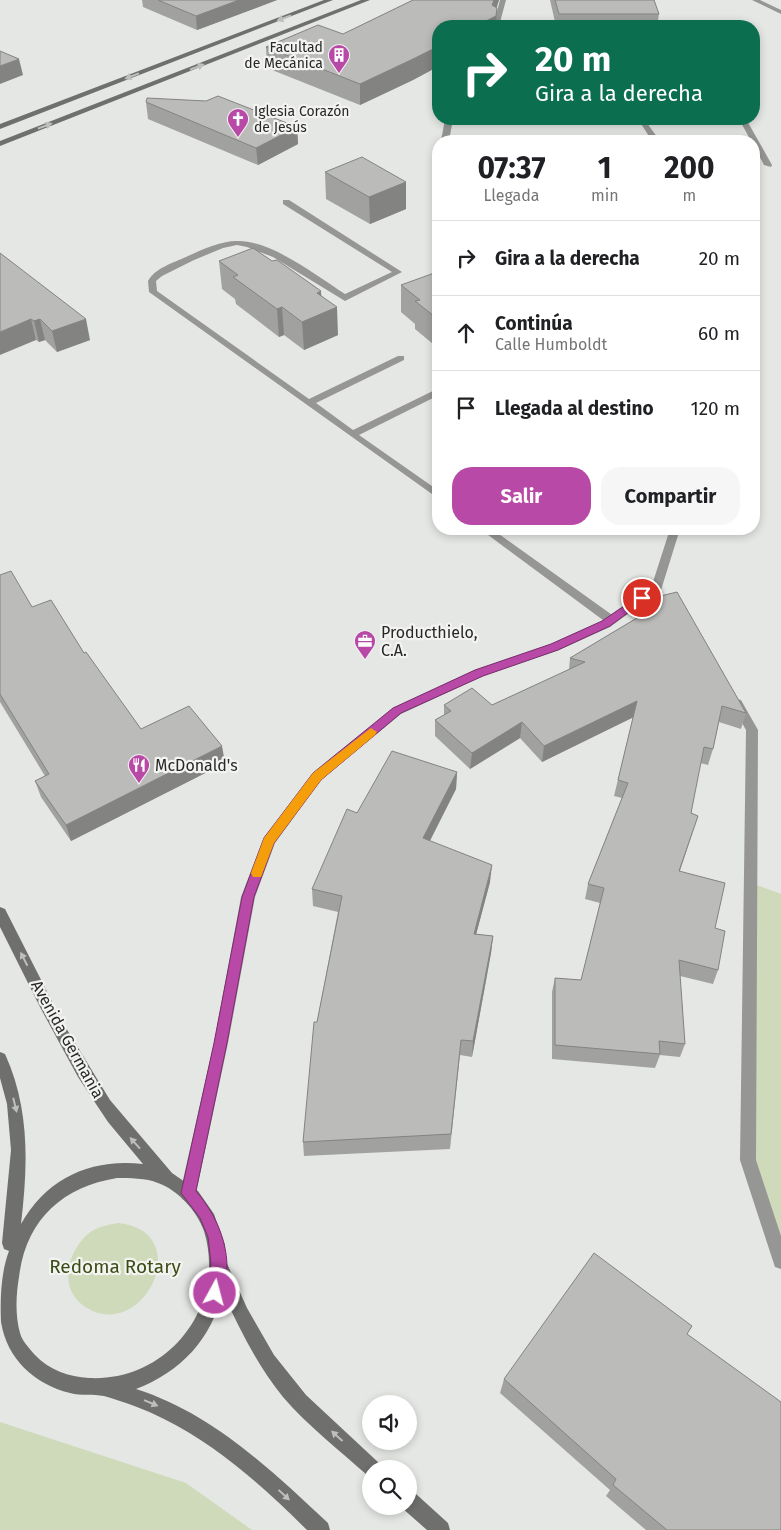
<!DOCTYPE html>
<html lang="es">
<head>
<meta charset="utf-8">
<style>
	:root { --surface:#fff; --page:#f6f6f6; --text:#202124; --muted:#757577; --line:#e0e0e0; --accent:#b849a6 }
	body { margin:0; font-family:"Fira Sans",sans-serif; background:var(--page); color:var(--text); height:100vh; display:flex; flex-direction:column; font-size:19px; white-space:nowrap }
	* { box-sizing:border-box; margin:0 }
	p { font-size:16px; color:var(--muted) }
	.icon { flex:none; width:28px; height:28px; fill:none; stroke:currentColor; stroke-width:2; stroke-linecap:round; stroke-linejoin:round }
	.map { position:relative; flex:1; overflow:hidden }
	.panel { position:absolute; left:432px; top:135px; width:328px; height:400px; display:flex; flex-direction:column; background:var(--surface); border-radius:20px; box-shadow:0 2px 8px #0003 }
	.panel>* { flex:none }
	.guide { position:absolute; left:432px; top:20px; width:328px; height:105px; border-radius:20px; box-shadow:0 2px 8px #0003; background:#0b6e4f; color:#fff; overflow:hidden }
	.controls { position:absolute; left:362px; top:1395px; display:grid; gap:10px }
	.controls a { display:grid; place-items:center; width:55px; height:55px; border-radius:50%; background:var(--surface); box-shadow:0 2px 8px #0003; font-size:25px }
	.pin { position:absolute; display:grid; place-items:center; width:42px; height:42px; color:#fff; margin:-21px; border:2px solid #fff; border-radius:50%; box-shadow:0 1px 5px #0007 }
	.me { position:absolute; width:55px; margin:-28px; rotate:7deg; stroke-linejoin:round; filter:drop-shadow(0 0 4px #0008) }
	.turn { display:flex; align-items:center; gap:18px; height:105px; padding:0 20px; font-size:22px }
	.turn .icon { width:65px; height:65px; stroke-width:2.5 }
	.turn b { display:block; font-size:35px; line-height:42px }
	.eta { display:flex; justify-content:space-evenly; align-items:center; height:85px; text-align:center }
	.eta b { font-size:30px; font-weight:700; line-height:35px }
	.action { display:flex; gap:10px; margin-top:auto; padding:10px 20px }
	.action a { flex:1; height:58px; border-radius:20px; background:var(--accent); color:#fff; font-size:20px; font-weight:700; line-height:58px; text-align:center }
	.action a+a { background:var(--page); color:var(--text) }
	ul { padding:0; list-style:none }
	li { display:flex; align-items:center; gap:15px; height:75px; padding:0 20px; border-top:1px solid var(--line) }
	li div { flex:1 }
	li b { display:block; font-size:19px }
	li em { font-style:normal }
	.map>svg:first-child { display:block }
</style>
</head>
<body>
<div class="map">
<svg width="781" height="1530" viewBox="0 0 781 1530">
	<rect width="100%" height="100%" fill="#e5e7e4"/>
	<path fill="#cedab9" d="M 751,883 L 781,894 L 781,1261 L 748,1160 Z
		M 118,1223 C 197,1231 144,1342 87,1308 C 57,1291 67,1251 89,1233 C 97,1227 107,1225 118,1223 Z
		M 0,1422 L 186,1483 L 252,1530 L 0,1530 Z"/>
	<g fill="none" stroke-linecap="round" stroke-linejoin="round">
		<path fill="#969695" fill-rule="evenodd" d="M 638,119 L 644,119 L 660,141 L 652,141 Z
			M 739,119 L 746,119 L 772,165 L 771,167 L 764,165 L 754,146 L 754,141 L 751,141 Z
			M 283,200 L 289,200 L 402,272 L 345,301 L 273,257 L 247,247 L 237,245 L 223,248 L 194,260 L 162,276 L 156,281 L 157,291 L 309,399 L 398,356 L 404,356 L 404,360 L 316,403 L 353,430 L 439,388 L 439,395 L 359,435 L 439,491 L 439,499 L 149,292 L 148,281 C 155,268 173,263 186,257 C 201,250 220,241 237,241 C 271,240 317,276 345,294 L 392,272 L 283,204 Z
			M 480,529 L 492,529 L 615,617 L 617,620 L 615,623 L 607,623 Z"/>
		<path fill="#969695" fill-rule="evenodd" d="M 500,0 L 506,0 L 499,26 L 493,26 Z
			M 752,0 L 760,0 L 781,10 L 781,14 Z
			M 445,119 L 453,119 L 449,141 L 441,141 Z
			M 670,529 L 680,529 L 661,590 L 610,627 L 559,650 L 483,676 L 401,714 L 321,780 L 275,843 L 255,897 L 228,1043 L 196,1193 L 194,1199 L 188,1201 L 182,1199 L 180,1193 L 214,1043 L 241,897 L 264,837 L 313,774 L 393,708 L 475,670 L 551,644 L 602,621 L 652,585 Z
			M 737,699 L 741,700 L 758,730 L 756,1160 L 781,1236 L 781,1269 L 775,1267 L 773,1261 L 740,1160 L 746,730 L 731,703 Z"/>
		<path fill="#6f706e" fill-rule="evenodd" d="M 324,0 L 333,0 L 0,129 L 0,124 Z
			M 361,0 L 370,0 L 0,146 L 0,141 Z
			M 0,907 L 5,909 L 63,1023 L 110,1100 L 172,1173 L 198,1191 L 214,1214 L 225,1245 L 225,1259 L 247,1308 L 274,1355 L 306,1395 L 379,1463 L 382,1469 L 371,1469 L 371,1477 L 367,1475 C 339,1450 308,1426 283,1397 C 257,1365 239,1328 222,1291 C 213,1339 180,1372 136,1389 C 212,1413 271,1470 328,1523 L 330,1530 L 307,1530 C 264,1488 219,1446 164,1419 C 145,1409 124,1402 104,1396 C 93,1394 81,1396 70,1393 C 34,1384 7,1359 1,1322 C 0,1299 1,1272 9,1251 L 4,1249 L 2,1243 L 11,1150 L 7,1104 L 0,1078 L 0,1052 L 5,1054 C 30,1109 28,1165 21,1224 C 47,1178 91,1158 143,1164 L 108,1122 L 78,1077 L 41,1009 L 0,927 ZM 117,1178 C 130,1178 146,1178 158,1183 C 178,1190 197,1211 204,1231 C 227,1306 168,1382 89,1378 C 69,1377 49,1370 35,1355 C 30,1349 22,1341 20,1333 C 15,1315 16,1295 19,1277 C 26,1220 62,1187 117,1178 Z
			M 409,1492 L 416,1494 L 448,1523 L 450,1530 L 427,1530 L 402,1508 L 409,1506 Z"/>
	</g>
	<path fill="#a1a29f" d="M 142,0 L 277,0 L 197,30 L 143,7 Z
		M 413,0 L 499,0 L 496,7 L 439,26 L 439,66 L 413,80 L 360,105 L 267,68 L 266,47 L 343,34 Z
		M 550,0 L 654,0 L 659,14 L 657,26 L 556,26 Z
		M 146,102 L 297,127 L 298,144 L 258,165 L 148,119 Z
		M 325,172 L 406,182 L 406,209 L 370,224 L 326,199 Z
		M 0,253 L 90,340 L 57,352 L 45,340 L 39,342 L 36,340 Z
		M 219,261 L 322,296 L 338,335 L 304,350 L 284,335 L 279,337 L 236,304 L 235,299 L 222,289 Z
		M 439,274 L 439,349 L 415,329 L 415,324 L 401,312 L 401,285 Z
		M 0,575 L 32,607 L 84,653 L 141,729 L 225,763 L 71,841 L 41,797 L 35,781 L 45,776 L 0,702 Z
		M 648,599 L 746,713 L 741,729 L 719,722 L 713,749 L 708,765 L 700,763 L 691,813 L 698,816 L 680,871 L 715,928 L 718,970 L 713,984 L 680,976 L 685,1044 L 680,1057 L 660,1055 L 655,1068 L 552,1059 L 552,992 L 555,978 L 581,980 L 600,903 L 585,899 L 588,884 L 622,798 L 614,796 L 633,717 L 542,762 L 520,738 L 470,769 L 435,736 L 435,720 L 444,715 L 444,705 L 492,705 L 569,670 L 570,658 L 645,613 Z
		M 457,772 L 456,789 L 430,841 L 490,882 L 476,934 L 493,936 L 491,953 L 472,1057 L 460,1055 L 450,1149 L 304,1156 L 303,1142 L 317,1022 L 338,912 L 313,906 L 312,889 L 357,813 Z
		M 687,1335 L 781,1530 L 646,1530 L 606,1496 L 610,1490 L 500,1393 L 504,1379 Z"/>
	<path fill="#838482" d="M 239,0 L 277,0 L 197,30 L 196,16 Z
		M 494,0 L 499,0 L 494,17 L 497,8 L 496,26 L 476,26 L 492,5 Z
		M 439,46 L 439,66 L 413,80 L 360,105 L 360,84 Z
		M 19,59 L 23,75 L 0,84 L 0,66 Z
		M 297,127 L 298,144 L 258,165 L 256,148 Z
		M 406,182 L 406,209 L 370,224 L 369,197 Z
		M 321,291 L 322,313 L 337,307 L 338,335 L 304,350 L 302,322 L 317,293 Z
		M 282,307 L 284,335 L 279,337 L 277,309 Z
		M 31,319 L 36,340 L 0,355 L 0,332 Z
		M 40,319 L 45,340 L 39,342 L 34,321 Z
		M 86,319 L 90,340 L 57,352 L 52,331 Z
		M 637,701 L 634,717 L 542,762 L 544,746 Z
		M 522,722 L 520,738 L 470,769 L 472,753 Z
		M 222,746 L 225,763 L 71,841 L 66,825 Z
		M 457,772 L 456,789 L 422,856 L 423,838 Z
		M 492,865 L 490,882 L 472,950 L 474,934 Z
		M 493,936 L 491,953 L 472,1057 L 473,1041 Z"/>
	<path fill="#bbbcb9" stroke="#838482" d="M 158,0 L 239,0 L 196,16 Z
		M 413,0 L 494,0 L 492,5 L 497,8 L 496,16 L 476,26 L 439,26 L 439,46 L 413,59 L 360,84 L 266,47 L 318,25 L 343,34 Z
		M 555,0 L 654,0 L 659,14 L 559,14 Z
		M 0,51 L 19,59 L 0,66 Z
		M 218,96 L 297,127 L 256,148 L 146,102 L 147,98 L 206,101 Z
		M 362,157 L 406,182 L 369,197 L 325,172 Z
		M 253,248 L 272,261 L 277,260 L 321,291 L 317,293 L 337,307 L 302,322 L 282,307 L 277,309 L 233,277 L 238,275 L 219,261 Z
		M 0,253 L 86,319 L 52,331 L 40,319 L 34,321 L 31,319 L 0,332 Z
		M 437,272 L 439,274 L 439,320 L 415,301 L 420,300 L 401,285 Z
		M 11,571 L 32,607 L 51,600 L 84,653 L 86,652 L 141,729 L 189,706 L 222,746 L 66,825 L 35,781 L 49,774 L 0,694 L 0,575 Z
		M 677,592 L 746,713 L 722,706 L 713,749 L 704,747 L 691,813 L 698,816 L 679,871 L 725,883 L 715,928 L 725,931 L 718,970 L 679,960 L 685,1044 L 659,1041 L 660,1054 L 555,1045 L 555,978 L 581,980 L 604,888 L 588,884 L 628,783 L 618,780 L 637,701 L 544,746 L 522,722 L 472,753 L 435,720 L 451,711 L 444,705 L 472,688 L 492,705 L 585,662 L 570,658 L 652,609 L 648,599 Z
		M 392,751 L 457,772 L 423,838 L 492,865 L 474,934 L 493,936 L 473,1041 L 461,1040 L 451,1134 L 303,1142 L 314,1022 L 317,1022 L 342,896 L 312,889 L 347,809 L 357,813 Z
		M 594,1253 L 692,1326 L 687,1334 L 781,1402 L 781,1530 L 667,1530 L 613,1485 L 616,1479 L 504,1379 Z"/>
	<defs><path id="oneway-solid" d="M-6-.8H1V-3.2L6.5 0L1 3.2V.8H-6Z" transform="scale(1.25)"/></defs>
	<g fill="#bebfbd">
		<use href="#oneway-solid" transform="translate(284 18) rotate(159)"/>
		<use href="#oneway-solid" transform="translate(197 67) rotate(-21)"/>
		<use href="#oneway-solid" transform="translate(132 76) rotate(159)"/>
		<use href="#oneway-solid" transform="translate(45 126) rotate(-21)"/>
		<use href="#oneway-solid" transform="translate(24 959) rotate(-117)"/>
		<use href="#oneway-solid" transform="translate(15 1105) rotate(76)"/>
		<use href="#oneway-solid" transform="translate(135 1143) rotate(-132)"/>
		<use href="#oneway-solid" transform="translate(151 1403) rotate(23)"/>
		<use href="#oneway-solid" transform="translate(337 1436) rotate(-138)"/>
		<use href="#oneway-solid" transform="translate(284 1495) rotate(43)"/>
	</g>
	<path fill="#b849a6" stroke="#782f6c" d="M 642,594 L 647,598 L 645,600 L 610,626 L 558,650 L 483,676 L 401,713 L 321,780 L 274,843 L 254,897 L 227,1043 L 196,1191 C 221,1220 236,1261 221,1298 L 215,1301 L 210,1298 L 207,1293 L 211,1264 L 208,1237 L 200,1218 L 181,1193 L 214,1043 L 242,897 L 264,838 L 313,773 L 393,708 L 475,670 L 551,644 L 602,621 Z"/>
	<path fill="#f59e0b" d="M 371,728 L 377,732 L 375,735 L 321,780 L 274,843 L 261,877 L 253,877 L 251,873 L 264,838 L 313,773 Z"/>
	<defs>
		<g id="building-pin" transform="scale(1.125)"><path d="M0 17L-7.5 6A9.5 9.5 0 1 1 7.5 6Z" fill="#b849a6" stroke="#f3f4f1"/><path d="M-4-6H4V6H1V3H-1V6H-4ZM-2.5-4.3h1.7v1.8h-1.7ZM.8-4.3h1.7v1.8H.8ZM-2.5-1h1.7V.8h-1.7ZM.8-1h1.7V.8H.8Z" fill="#fff"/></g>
		<g id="church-pin" transform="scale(1.125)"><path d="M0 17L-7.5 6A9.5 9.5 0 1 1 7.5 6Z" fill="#b849a6" stroke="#f3f4f1"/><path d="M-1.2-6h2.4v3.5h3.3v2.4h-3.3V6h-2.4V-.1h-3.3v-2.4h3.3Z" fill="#fff"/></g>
		<g id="office-pin" transform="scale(1.125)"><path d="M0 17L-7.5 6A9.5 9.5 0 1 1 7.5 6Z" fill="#b849a6" stroke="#f3f4f1"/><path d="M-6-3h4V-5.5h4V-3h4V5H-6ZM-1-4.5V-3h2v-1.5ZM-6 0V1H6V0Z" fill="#fff"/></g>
		<g id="restaurant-pin" transform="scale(1.125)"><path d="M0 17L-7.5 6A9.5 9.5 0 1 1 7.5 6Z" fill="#b849a6" stroke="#f3f4f1"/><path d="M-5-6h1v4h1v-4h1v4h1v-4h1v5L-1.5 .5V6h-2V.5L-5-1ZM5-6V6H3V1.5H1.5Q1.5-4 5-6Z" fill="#fff"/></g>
	</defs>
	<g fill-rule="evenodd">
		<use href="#building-pin" x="339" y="55"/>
		<use href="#church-pin" x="238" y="119"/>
		<use href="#office-pin" x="365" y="641"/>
		<use href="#restaurant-pin" x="139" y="765"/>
	</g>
	<g text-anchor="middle" stroke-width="4.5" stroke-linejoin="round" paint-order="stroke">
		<g font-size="14" fill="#282927" stroke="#f3f4f1" text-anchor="end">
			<text x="323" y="52">Facultad<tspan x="323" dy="16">de Mecánica</tspan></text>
			<text x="254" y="116" text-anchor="start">Iglesia Corazón<tspan x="254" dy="16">de Jesús</tspan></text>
		</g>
		<g font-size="16" fill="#282927" stroke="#f3f4f1" text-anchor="start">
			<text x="381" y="638">Producthielo,<tspan x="381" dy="18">C.A.</tspan></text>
			<text x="155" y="771">McDonald's</text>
		</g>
		<g font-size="16" fill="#282927" stroke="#f3f4f1">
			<text transform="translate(68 1039) rotate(61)" y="6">Avenida Germania</text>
		</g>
		<g font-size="19" fill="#3c4c15" stroke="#f3f4f1">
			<text x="115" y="1273">Redoma Rotary</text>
		</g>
	</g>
</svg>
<div class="controls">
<a><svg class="icon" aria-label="sound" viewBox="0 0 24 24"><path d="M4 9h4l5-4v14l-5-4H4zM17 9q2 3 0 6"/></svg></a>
<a><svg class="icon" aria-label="search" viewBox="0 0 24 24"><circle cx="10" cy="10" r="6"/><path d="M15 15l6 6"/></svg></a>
</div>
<div class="pin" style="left:642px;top:598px;background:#d93025"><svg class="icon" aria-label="arrive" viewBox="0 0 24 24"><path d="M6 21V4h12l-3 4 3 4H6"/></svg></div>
<svg class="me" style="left:215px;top:1293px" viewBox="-20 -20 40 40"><circle r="17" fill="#b849a6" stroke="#fff" stroke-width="3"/><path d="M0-11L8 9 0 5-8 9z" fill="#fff"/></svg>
<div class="guide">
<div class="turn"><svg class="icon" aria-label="right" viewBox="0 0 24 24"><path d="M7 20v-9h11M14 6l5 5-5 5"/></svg><div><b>20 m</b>Gira a la derecha</div></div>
</div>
<section class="panel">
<div class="eta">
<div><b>07:37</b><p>Llegada</p></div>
<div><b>1</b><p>min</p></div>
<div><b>200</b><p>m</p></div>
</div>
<ul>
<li><svg class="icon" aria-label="right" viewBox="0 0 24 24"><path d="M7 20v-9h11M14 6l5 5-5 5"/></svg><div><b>Gira a la derecha</b></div><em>20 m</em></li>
<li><svg class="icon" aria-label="ahead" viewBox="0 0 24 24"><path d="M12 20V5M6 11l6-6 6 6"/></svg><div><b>Continúa</b><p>Calle Humboldt</p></div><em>60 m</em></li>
<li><svg class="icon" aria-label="arrive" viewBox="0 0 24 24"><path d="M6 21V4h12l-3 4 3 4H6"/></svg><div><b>Llegada al destino</b></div><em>120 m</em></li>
</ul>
<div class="action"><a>Salir</a><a>Compartir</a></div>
</section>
</div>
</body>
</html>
